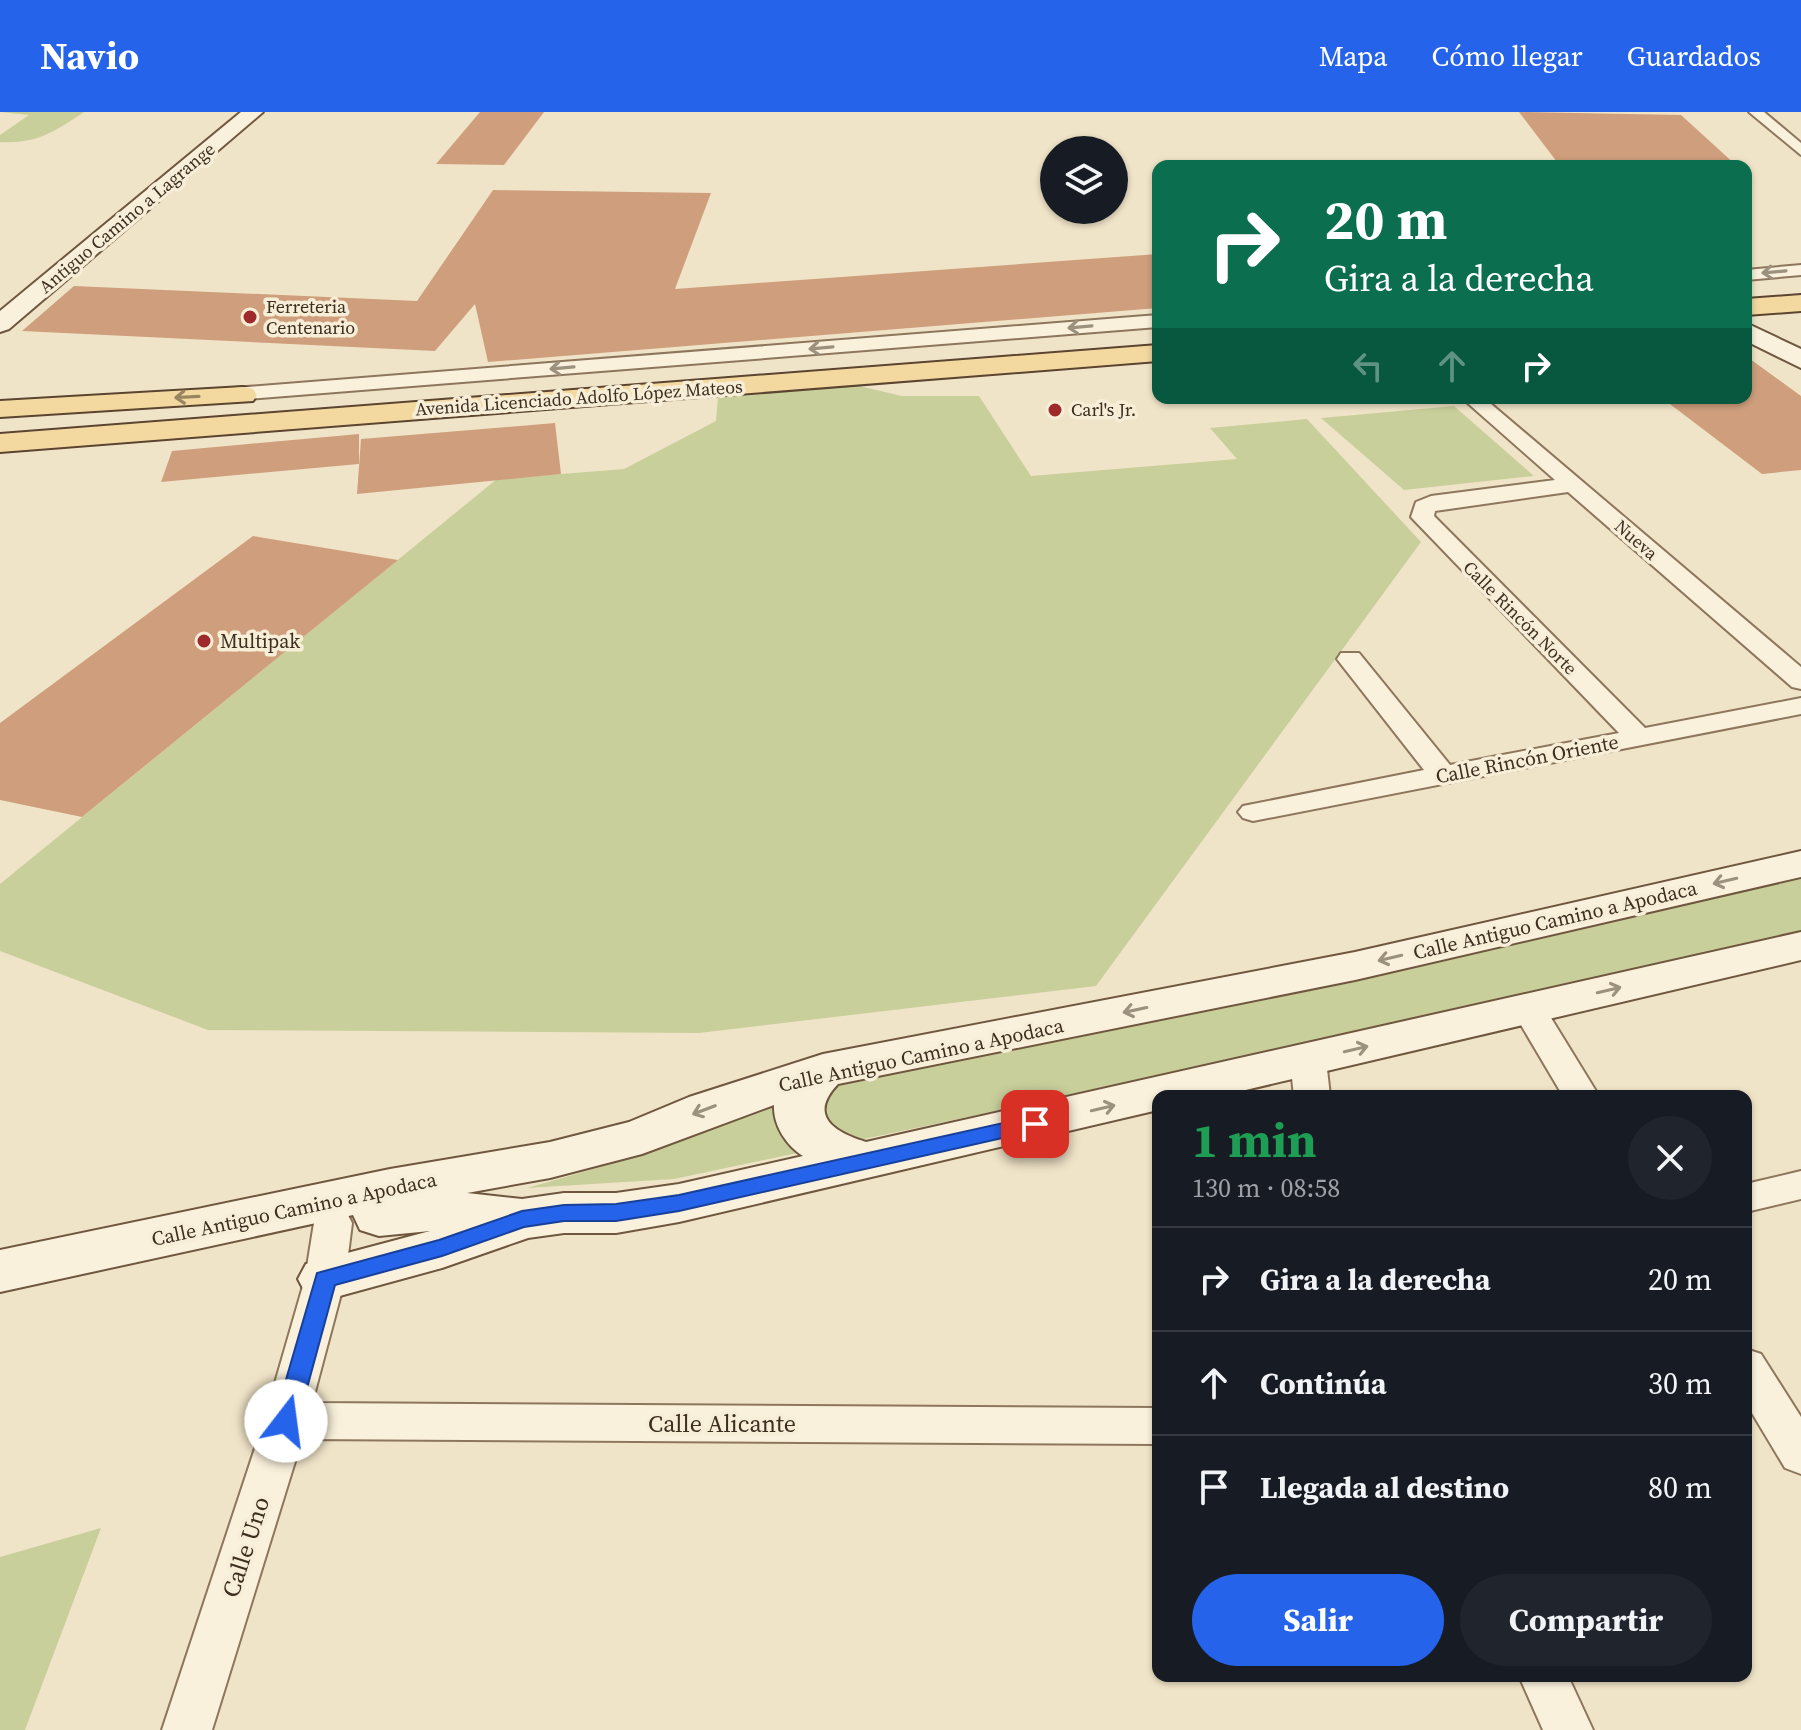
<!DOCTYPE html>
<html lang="es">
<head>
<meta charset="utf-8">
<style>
	:root { --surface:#171b24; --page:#20242c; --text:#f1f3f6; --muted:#9ea1a6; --line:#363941; --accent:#2563eb }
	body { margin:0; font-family:"Source Serif 4",serif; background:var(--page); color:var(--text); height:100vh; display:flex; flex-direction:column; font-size:30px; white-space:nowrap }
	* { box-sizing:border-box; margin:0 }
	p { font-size:26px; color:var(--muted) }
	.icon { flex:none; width:44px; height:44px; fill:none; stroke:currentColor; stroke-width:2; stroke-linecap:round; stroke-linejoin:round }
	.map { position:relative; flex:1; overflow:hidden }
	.details { position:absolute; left:1152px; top:978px; width:600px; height:592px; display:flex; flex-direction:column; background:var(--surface); border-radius:16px; box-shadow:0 2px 6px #0004 }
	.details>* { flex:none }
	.hud { position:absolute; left:1152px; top:48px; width:600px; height:244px; border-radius:16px; box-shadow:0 2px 6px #0004; background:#0b6e4f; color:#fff; overflow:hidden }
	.tools { position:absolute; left:1040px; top:24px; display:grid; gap:16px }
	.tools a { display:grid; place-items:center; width:88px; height:88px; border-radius:50%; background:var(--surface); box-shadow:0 2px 6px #0004; font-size:40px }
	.pin { position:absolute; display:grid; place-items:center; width:68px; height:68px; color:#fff; margin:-34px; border-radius:16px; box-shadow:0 4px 12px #0006 }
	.me { position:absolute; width:88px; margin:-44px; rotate:15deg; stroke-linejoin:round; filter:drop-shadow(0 0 6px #0008) }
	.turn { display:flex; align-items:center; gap:28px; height:168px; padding:0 40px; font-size:36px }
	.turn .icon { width:104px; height:104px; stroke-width:2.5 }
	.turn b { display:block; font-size:56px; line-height:68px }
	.lanes { display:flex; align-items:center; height:76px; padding:0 40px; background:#0003; justify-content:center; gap:40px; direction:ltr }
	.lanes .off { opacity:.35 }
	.round { display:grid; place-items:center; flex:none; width:84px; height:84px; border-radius:42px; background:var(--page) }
	.summary { display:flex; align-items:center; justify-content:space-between; height:136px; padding:0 40px }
	h1 { font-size:48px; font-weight:700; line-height:60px; color:#1e9e55 }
	.button { display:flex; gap:16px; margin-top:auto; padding:16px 40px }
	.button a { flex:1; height:92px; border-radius:48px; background:var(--accent); color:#fff; font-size:32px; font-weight:700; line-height:92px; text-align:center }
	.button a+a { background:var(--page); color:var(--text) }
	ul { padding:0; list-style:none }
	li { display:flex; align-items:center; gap:24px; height:104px; padding:0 40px; border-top:2px solid var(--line) }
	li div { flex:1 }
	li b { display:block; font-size:30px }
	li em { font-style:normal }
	header { display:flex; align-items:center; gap:48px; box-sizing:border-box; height:112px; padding:0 40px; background:var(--accent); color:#fff }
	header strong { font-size:38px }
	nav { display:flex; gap:44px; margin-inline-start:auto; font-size:28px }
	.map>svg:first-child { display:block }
</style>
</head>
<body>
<header>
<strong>Navio</strong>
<nav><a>Mapa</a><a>Cómo llegar</a><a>Guardados</a></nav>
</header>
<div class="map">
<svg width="1801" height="1618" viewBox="0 0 1801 1618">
	<rect width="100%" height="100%" fill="#f0e4c8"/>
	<path fill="#c9cf9b" d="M 0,0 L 84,0 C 54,20 37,32 0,30 L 0,23 L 29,3 Z
		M 855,273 L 902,284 L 979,284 L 1031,364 L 1237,347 L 1210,316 L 1307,307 L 1421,430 L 1096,874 L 699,921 L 208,918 L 0,839 L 0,772 L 497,367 L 624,357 L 716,309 L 718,284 Z
		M 1454,294 L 1534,364 L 1404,378 L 1321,306 Z
		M 1801,767 L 1801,820 L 1035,991 L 674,1067 L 527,1076 L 611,1052 L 781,983 Z
		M 101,1416 L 25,1618 L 0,1618 L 0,1445 Z"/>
	<path fill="#cf9f7d" d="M 480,0 L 544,0 L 504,53 L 436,52 Z
		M 1519,0 L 1681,3 L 1737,54 L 1560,54 Z
		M 493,78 L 711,81 L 675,177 L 1158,142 L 1158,196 L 488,250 L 475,192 L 435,239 L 22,219 L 74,174 L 417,189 Z
		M 1746,244 L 1801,284 L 1801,358 L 1762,362 L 1662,286 L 1746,286 Z
		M 555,311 L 561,362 L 357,382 L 361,327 Z
		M 359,322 L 359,352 L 161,370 L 172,339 Z
		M 253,424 L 398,448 L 82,705 L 0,688 L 0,611 Z"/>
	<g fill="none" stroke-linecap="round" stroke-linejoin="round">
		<g stroke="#8d765c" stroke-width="4">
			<path id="street" d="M 1749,0 L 1764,0 L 1801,31 L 1801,43 Z
				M 1801,153 L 1801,163 L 1746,168 L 1746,158 Z
				M 1158,203 L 1158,215 L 234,288 L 224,282 L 234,276 Z
				M 1462,286 L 1484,286 L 1801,555 L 1801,577 L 1792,575 L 1568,380 L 1435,399 L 1434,404 L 1645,616 L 1801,586 L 1801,602 L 1253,709 L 1243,706 L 1238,700 L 1243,694 L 1424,658 L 1337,547 L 1341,541 L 1359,541 L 1450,653 L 1619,621 L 1411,405 L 1416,390 L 1431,384 L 1555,368 Z
				M 1528,885 L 1540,888 L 1599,984 L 1563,984 L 1511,896 L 1516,888 Z
				M 1308,936 L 1320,940 L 1326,948 L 1330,984 L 1294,984 L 1290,948 L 1296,940 Z
				M 1801,1059 L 1801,1087 L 1746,1100 L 1746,1072 Z
				M 333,1097 L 347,1101 L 352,1111 L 345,1167 L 312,1291 L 1158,1296 L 1158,1332 L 302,1327 L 212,1618 L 162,1618 L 264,1309 L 305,1167 L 314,1111 L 319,1101 Z
				M 1746,1237 L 1761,1242 L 1801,1305 L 1801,1362 L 1785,1356 L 1746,1291 Z
				M 1519,1564 L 1568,1564 L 1593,1618 L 1543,1618 Z"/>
		</g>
		<g stroke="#6f573f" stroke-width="4">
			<path id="secondary" d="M 241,0 L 263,0 L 9,217 L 0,220 L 0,199 Z
				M 1746,211 L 1801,237 L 1801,256 L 1746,229 Z
				M 1801,739 L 1801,765 L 1355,868 L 838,972 C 808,1003 833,1020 866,1030 L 1801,820 L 1801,848 L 1220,984 L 1158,984 L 1158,998 L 679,1110 L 616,1121 L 564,1121 L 528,1126 L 442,1156 L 325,1188 L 306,1182 L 298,1167 L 306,1152 L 430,1119 L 379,1124 L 360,1118 L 353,1103 L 0,1180 L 0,1138 L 390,1057 L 550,1030 L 629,1010 L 689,985 L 823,942 L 1355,840 ZM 774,993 C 773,1013 786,1033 803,1044 L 679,1072 L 616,1081 L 564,1081 L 522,1087 L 467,1081 L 550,1066 L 642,1042 Z"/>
		</g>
		<g stroke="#5b4430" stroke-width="4">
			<path id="primary" d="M 1801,183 L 1801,199 L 1746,203 L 1746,187 Z
				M 1158,233 L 1158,249 L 0,340 L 0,322 Z
				M 243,275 L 253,277 L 257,283 L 253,289 L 0,305 L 0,289 Z"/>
		</g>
		<use href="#street" fill="#faf1dc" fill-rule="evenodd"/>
		<use href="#secondary" fill="#faf1dc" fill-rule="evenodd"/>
		<use href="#primary" fill="#f3d9a0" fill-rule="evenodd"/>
	</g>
	<defs><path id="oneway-shaft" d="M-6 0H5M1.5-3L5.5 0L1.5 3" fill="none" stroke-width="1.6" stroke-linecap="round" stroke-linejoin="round" transform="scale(2)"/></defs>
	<g stroke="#9c907e">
		<use href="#oneway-shaft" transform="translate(1774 160) rotate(175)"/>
		<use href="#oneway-shaft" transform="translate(1080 215) rotate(175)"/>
		<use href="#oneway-shaft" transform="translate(821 236) rotate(175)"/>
		<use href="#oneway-shaft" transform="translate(562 256) rotate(175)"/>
		<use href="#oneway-shaft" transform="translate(1725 769) rotate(167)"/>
		<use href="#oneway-shaft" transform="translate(1390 846) rotate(167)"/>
		<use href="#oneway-shaft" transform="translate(1609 878) rotate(-13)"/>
		<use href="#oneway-shaft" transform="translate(1135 898) rotate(168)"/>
		<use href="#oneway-shaft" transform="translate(1356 937) rotate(-13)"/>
		<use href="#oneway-shaft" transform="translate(1103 996) rotate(-13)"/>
		<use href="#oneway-shaft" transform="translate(704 998) rotate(159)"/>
	</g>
	<use stroke="#988460" href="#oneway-shaft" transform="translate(187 285) rotate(177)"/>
	<path fill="#2563eb" stroke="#184099" stroke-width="2" d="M 1035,1004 L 1042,1006 L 1045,1012 L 1042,1017 L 679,1099 L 616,1109 L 564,1109 L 524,1115 L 442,1144 L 335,1173 L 298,1309 L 294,1316 L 286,1319 L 277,1316 L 274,1309 L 317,1161 L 439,1128 L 522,1099 L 564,1093 L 616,1092 L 679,1083 Z"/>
	<g fill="#9e2a2b" stroke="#f7eed8" stroke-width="3">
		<circle cx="250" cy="205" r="8"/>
		<circle cx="1055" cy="298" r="8"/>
		<circle cx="204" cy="529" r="8"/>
	</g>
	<g text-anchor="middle" stroke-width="7" stroke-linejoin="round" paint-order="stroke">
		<g font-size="18" fill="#3d2e20" stroke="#f7eed8">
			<text transform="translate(127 106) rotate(-40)" y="6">Antiguo Camino a Lagrange</text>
			<text transform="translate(579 286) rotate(-4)" y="6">Avenida Licenciado Adolfo López Mateos</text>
			<text transform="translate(1636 428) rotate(41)" y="6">Nueva</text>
			<text transform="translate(1520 506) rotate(45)" y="6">Calle Rincón Norte</text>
		</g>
		<g font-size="18" fill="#3d2e20" stroke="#f7eed8" text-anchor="start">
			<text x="266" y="201">Ferreteria<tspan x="266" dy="21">Centenario</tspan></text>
			<text x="1071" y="304">Carl's Jr.</text>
		</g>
		<g font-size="20" fill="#3d2e20" stroke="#f7eed8" text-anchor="start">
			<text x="220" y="536">Multipak</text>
		</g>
		<g font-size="20" fill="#3d2e20" stroke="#f7eed8">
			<text transform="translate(1527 647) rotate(-11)" y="7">Calle Rincón Oriente</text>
			<text transform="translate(1555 808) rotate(-13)" y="7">Calle Antiguo Camino a Apodaca</text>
			<text transform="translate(921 943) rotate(-12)" y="7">Calle Antiguo Camino a Apodaca</text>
			<text transform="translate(294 1097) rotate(-12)" y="7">Calle Antiguo Camino a Apodaca</text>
		</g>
		<g font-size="24" fill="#3d2e20" stroke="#f7eed8">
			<text x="722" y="1320">Calle Alicante</text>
			<text transform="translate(246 1435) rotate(-72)" y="8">Calle Uno</text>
		</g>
	</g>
</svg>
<div class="tools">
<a><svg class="icon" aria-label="layers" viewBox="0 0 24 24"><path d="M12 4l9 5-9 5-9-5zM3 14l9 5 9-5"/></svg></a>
</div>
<div class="pin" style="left:1035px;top:1012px;background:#d93025"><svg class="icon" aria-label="arrive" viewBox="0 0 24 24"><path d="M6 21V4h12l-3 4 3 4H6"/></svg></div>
<svg class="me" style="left:286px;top:1309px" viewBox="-20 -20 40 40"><circle r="19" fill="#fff"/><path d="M0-13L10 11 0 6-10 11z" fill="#2563eb"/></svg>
<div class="hud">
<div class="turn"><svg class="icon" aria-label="right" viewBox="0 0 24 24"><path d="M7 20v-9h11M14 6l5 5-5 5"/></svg><div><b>20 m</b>Gira a la derecha</div></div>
<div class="lanes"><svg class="icon off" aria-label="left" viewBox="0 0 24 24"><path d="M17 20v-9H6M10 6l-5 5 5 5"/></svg><svg class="icon off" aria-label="ahead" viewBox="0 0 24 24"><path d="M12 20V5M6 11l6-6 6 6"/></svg><svg class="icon" aria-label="right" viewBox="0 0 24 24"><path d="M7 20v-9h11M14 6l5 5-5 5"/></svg></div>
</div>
<section class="details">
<div class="summary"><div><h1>1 min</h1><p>130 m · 08:58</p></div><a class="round"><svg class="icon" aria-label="close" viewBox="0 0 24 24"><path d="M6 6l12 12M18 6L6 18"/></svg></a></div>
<ul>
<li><svg class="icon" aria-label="right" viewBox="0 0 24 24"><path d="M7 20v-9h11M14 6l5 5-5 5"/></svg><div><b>Gira a la derecha</b></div><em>20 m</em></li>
<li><svg class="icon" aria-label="ahead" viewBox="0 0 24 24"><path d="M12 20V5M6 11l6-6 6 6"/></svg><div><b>Continúa</b></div><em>30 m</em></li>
<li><svg class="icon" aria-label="arrive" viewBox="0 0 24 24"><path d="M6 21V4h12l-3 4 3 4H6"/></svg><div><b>Llegada al destino</b></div><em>80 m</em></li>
</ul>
<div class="button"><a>Salir</a><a>Compartir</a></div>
</section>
</div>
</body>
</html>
